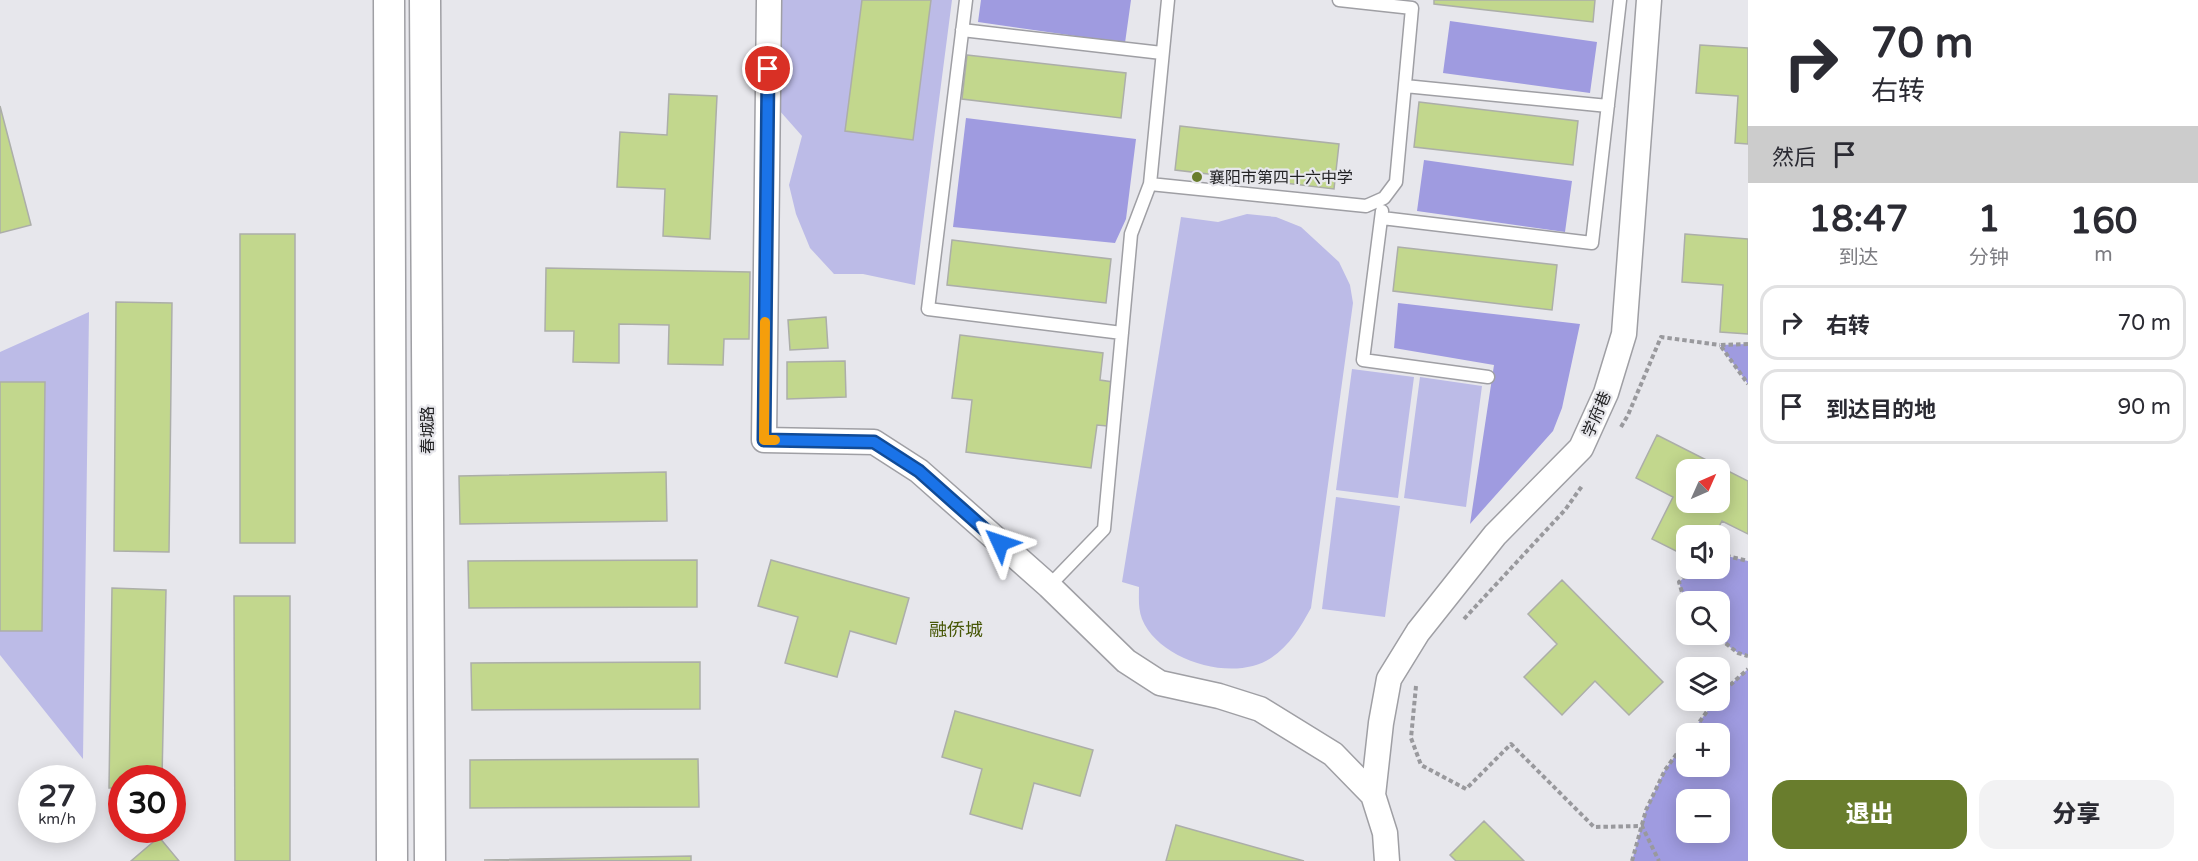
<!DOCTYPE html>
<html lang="zh">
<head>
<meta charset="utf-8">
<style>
	:root { --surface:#fff; --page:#f2f2f3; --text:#2b2b33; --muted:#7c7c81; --line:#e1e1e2; --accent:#697d2d }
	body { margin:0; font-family:"Varela Round","Noto Sans SC",sans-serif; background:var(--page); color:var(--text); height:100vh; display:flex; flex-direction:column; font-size:22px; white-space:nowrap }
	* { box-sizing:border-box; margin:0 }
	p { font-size:20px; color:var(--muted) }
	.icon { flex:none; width:33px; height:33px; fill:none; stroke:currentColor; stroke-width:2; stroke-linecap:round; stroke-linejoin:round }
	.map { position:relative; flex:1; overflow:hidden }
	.details { display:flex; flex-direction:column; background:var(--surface); width:450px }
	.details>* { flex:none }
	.guide { background:#fff; color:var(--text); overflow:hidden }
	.needle { width:39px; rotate:45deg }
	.fabs { position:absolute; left:1676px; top:459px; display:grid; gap:12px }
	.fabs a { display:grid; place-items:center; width:54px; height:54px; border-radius:12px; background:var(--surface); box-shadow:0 3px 15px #0003; font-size:30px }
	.speed { position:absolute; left:18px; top:765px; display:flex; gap:12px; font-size:30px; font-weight:700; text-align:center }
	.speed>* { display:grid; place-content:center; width:78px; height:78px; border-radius:50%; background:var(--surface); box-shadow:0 3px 15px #0003; line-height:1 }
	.speed small { font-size:15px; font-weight:400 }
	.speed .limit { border:9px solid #d22; background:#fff; color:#111 }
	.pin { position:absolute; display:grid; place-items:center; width:51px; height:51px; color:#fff; margin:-26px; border:3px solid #fff; border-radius:50%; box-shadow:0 2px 6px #0007 }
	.me { position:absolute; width:66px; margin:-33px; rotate:312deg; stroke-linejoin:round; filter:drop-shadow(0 0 4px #0008) }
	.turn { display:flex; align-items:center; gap:21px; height:126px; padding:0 24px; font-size:27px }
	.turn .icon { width:78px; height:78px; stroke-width:2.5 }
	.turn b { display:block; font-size:42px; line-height:51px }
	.then { display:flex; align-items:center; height:57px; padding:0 24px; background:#0003; gap:12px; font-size:22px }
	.eta { display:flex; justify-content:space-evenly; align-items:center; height:102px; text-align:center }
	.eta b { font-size:36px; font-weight:800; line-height:42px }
	.button { display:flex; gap:12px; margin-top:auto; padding:12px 24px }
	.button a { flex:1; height:69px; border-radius:18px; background:var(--accent); color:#fff; font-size:24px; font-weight:800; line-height:69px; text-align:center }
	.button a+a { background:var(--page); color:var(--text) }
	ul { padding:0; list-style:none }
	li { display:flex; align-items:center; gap:18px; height:75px; margin:0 12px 9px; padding:0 12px; border:3px solid var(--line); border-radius:18px }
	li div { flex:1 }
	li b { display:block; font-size:22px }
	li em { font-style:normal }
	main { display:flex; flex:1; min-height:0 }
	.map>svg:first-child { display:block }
</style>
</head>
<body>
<main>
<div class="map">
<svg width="1748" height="861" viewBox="0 0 1748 861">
	<rect width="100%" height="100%" fill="#e7e7ec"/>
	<path fill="#bcbbe7" d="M 781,0 L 952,0 L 915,285 L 863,274 L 834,274 L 810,248 L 796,214 L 789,185 L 802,136 L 779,110 Z
		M 1247,214 L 1276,217 L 1301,227 L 1339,262 L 1350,285 L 1353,303 L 1311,608 C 1300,628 1290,645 1271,658 C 1234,683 1159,661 1142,619 C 1138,608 1139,599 1139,587 L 1122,582 L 1181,217 L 1218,222 Z
		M 89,312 L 83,759 L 0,655 L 0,352 Z
		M 1352,369 L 1414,377 L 1398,498 L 1336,490 Z
		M 1420,377 L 1482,386 L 1466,507 L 1404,498 Z
		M 1336,497 L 1400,506 L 1385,617 L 1322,609 Z"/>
	<path fill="#9f9be0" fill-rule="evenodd" d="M 981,0 L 1131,0 L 1125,43 L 978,22 Z
		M 1450,21 L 1597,42 L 1590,93 L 1443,73 Z
		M 966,118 L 1136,139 L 1126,219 L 1115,243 L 953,227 Z
		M 1424,160 L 1572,181 L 1565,232 L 1417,211 Z
		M 1398,303 L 1580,324 L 1562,408 L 1553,431 L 1470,524 L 1494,365 L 1394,348 Z
		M 1748,344 L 1748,384 L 1720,345 Z
		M 1727,556 L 1748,561 L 1748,656 L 1738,653 L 1714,635 L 1719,634 L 1719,602 L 1686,602 L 1686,606 L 1679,582 L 1694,569 L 1719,568 L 1719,559 Z
		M 1748,669 L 1748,861 L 1632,861 L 1646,810 L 1665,770 L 1686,741 L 1686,766 L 1719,766 L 1719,734 L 1691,733 L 1715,701 L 1719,700 L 1719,695 ZM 1686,800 L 1719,800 L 1719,832 L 1686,832 Z"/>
	<path fill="#c2d78d" stroke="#acaea9" stroke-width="1.5" fill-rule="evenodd" d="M 862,0 L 931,0 L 913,140 L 845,131 Z
		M 1434,0 L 1595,0 L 1593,22 L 1434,4 Z
		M 1700,45 L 1748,48 L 1748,144 L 1735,143 L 1738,96 L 1696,93 Z
		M 967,55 L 1126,73 L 1121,118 L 962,99 Z
		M 669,94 L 717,96 L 710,239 L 663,236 L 665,189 L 617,187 L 620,132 L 667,135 Z
		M 1419,102 L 1578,121 L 1573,165 L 1414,147 Z
		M 0,106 L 31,225 L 0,233 Z
		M 1180,126 L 1339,144 L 1334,189 L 1175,170 Z
		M 240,234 L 295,234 L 295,543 L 240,543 Z
		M 1685,234 L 1748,239 L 1748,334 L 1720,332 L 1723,285 L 1682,282 Z
		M 952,240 L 1111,259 L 1106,303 L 947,285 Z
		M 1398,247 L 1557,265 L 1552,310 L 1393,291 Z
		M 546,268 L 750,272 L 749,339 L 724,339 L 723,365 L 668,364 L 669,325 L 619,324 L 619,363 L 573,362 L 574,331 L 545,331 Z
		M 116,302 L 172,303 L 169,552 L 114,551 Z
		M 826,317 L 828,348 L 790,350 L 788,320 Z
		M 960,335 L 1103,353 L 1100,380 L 1113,382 L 1107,426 L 1097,425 L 1091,468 L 966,452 L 972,400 L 952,398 Z
		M 845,361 L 846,397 L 787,399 L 787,362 Z
		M 0,382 L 45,382 L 42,631 L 0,631 Z
		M 1657,435 L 1748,481 L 1748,534 L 1722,521 L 1714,536 L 1686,536 L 1686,556 L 1652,539 L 1673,497 L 1636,478 ZM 1686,470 L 1719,470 L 1719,502 L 1686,502 Z
		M 666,472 L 667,521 L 460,524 L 459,476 Z
		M 697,560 L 697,607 L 469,608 L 468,561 Z
		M 771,560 L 909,598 L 896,644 L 850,631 L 837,677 L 785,663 L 798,617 L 758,606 Z
		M 1562,580 L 1663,682 L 1629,715 L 1595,681 L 1562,715 L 1524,677 L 1557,644 L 1528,614 Z
		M 112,588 L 166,590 L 162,778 L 122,778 L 122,788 L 109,788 Z
		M 234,596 L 290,596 L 290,861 L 235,861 Z
		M 700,662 L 700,709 L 472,710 L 471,663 Z
		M 955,711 L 1093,750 L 1080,796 L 1034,783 L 1022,829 L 970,814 L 982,769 L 942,757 Z
		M 698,759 L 699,807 L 470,808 L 470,760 Z
		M 1484,821 L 1524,861 L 1456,861 L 1450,855 Z
		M 1176,825 L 1304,861 L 1166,861 Z
		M 159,837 L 179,861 L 131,861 Z
		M 691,856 L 691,861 L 484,860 Z"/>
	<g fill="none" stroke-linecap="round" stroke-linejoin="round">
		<g stroke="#9f9fa4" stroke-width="15">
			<path id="service" d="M 966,0 L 928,309 L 1122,333
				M 962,30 L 1162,53
				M 1405,86 L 1608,106
				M 1150,184 L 1168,0
				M 1382,211 L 1363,360 L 1488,377
				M 1382,218 L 1592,243 L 1620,0
				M 1049,586 L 1104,529 L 1131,234 L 1150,184 L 1366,206 L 1384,198 L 1396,182 L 1412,8 L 1339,0"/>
		</g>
		<g stroke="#9f9fa4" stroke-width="27">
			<path id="minor" d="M 769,0 L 764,440 L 874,442 L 919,471 L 1049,586 L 1126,661 L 1160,683 L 1219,696 L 1260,709 L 1333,754 L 1373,795 L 1385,833 L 1387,861
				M 1373,795 L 1381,723 L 1389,679 L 1418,632 L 1495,535 L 1581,448 L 1606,393 L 1624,334 L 1649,0"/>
		</g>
		<g stroke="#9f9fa4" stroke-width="33">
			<path id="tertiary" d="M 389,0 L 392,861
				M 425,0 L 430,861"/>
		</g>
		<path stroke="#99999d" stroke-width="4" stroke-dasharray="4.5 3" stroke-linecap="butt" d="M 1748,344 L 1720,345 L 1748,384
			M 1621,427 L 1628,415 L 1661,337 L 1720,345
			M 1719,559 L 1727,556 L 1748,561
			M 1686,606 L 1679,582 L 1694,568
			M 1464,619 L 1565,510 L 1582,486
			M 1714,634 L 1738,653 L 1748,656
			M 1416,686 L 1411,738 L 1421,765 L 1466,789 L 1511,744 L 1594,827 L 1642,826 L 1659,861
			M 1719,695 L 1748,669
			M 1691,734 L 1715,700
			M 1632,861 L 1646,810 L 1665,770 L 1686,741"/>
		<use href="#service" stroke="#fff" stroke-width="12"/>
		<use href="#minor" stroke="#fff" stroke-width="24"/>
		<use href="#tertiary" stroke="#fff" stroke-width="30"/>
	</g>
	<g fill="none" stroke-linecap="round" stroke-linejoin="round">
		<g stroke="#114b97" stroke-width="15">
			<path id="route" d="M 768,69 L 764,440 L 874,442 L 919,471 L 1000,543"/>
		</g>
		<use href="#route" stroke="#1a73e8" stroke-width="10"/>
		<path stroke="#f59e0b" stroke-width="10" d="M 765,322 L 764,440 L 775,440"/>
	</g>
	<circle fill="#697d2d" stroke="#e7e7ec" stroke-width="2" cx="1197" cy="177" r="6"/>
	<g text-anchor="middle" stroke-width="4.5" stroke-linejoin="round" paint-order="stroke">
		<g font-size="16" fill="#232325" stroke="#e7e7ec" text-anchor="start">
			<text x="1209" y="183">襄阳市第四十六中学</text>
		</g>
		<g font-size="16" fill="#232325" stroke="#e7e7ec">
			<text transform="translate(1596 414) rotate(-67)" y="6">学府巷</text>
			<text transform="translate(427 430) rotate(-90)" y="6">春城路</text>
		</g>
		<g font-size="18" fill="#465605" stroke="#e7e7ec">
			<text x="956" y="636">融侨城</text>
		</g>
	</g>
</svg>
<div class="fabs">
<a><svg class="needle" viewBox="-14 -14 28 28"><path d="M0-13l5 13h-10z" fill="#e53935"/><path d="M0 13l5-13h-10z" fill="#7c7c81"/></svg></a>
<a><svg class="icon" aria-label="sound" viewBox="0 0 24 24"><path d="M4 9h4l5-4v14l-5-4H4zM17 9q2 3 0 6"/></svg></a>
<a><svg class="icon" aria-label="search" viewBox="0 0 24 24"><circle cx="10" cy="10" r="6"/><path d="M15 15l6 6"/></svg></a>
<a><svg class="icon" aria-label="layers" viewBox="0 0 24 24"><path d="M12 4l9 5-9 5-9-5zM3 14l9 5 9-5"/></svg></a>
<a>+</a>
<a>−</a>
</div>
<div class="speed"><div>27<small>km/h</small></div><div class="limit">30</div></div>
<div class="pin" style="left:768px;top:69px;background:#d93025"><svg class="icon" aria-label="arrive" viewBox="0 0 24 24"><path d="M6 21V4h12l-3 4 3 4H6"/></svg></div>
<svg class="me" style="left:1000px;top:543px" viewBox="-20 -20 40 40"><path d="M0-17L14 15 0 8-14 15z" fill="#1a73e8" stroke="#fff" stroke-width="4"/></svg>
</div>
<section class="details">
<div class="guide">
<div class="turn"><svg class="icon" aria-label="right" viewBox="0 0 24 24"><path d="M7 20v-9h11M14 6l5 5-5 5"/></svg><div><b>70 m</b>右转</div></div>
<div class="then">然后<svg class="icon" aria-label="arrive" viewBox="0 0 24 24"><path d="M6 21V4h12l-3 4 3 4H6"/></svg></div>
</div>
<div class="eta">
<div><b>18:47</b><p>到达</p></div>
<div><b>1</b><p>分钟</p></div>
<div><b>160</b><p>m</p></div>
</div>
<ul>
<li><svg class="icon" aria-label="right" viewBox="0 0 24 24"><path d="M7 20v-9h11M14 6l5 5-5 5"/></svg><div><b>右转</b></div><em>70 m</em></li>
<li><svg class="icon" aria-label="arrive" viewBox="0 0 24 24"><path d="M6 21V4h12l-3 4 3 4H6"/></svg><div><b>到达目的地</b></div><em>90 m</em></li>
</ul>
<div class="button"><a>退出</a><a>分享</a></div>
</section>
</main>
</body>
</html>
